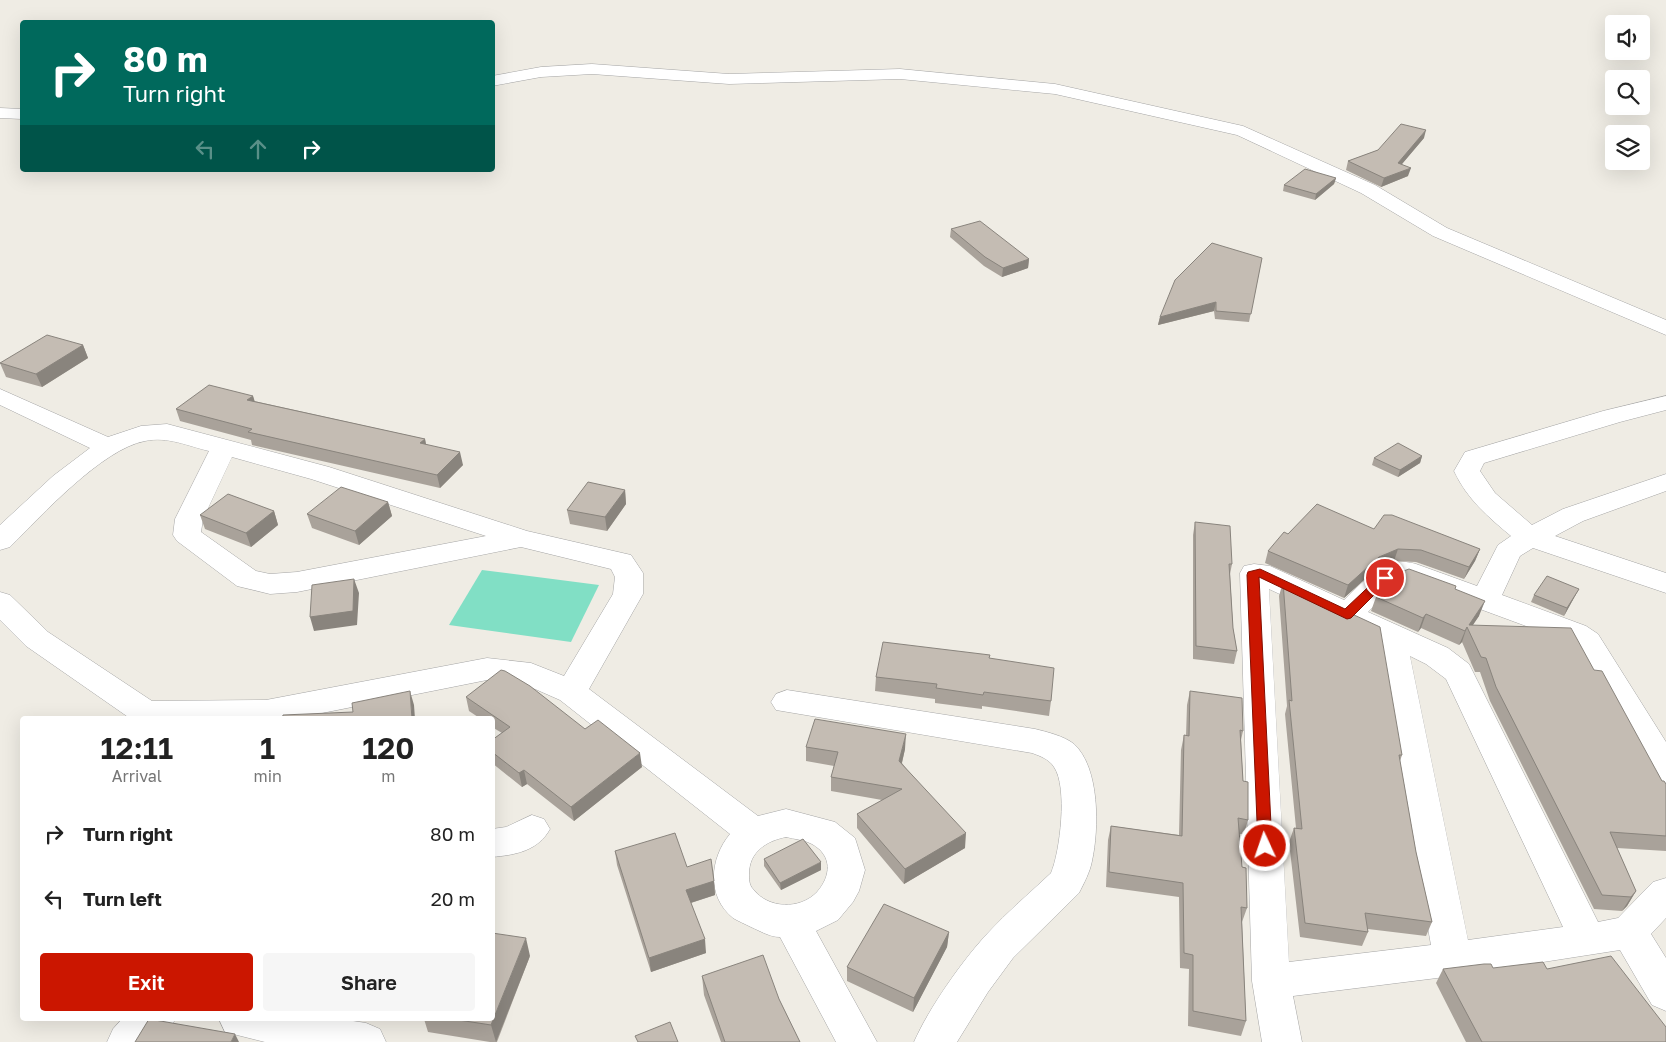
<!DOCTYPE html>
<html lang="en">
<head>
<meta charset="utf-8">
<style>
	:root { --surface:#fff; --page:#f6f6f6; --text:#222; --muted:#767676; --accent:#cb1600 }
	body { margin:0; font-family:"Golos Text",sans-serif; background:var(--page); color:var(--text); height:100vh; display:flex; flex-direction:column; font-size:19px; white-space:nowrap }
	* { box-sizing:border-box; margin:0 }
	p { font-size:16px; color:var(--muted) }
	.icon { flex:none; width:28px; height:28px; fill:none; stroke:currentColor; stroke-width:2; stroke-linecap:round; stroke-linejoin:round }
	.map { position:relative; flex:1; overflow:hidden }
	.sheet { position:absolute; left:20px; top:716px; width:475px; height:305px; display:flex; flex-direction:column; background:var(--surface); border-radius:5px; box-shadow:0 5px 20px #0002 }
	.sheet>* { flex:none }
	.banner { position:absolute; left:20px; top:20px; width:475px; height:152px; border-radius:5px; box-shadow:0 5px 20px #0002; background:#00695c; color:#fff; overflow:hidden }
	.fabs { position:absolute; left:1605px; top:15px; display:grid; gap:10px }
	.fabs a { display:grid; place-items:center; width:45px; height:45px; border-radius:5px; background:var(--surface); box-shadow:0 5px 20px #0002; font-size:25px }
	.pin { position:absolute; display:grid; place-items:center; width:42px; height:42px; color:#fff; margin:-21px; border:2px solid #fff; border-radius:50%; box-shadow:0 1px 5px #0007 }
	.me { position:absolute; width:55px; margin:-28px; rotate:357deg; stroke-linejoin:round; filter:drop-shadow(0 0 4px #0008) }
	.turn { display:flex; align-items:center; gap:18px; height:105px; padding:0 20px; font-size:22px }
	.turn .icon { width:65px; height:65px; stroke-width:2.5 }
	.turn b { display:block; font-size:35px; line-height:42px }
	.lanes { display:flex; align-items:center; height:48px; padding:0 20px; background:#0003; justify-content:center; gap:25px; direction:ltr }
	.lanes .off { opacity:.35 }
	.eta { display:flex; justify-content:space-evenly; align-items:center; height:85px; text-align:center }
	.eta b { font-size:30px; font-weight:600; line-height:35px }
	.cta { display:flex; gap:10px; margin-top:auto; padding:10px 20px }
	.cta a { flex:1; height:58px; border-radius:5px; background:var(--accent); color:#fff; font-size:20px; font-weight:600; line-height:58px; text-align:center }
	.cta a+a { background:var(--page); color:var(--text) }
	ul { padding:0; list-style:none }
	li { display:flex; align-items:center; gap:15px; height:65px; padding:0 20px }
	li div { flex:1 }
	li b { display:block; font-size:19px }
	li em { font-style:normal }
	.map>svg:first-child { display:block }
</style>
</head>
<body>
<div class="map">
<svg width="1666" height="1042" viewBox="0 0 1666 1042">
	<rect width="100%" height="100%" fill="#efece4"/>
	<path fill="#81dfc5" d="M 482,570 L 599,585 L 571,642 L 449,625 Z"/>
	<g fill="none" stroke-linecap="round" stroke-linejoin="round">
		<g stroke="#a5a5a5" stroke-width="1">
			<path id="minor" d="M 592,64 L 729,74 L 900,69 L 1055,84 L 1243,126 L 1375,185 L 1447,228 L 1666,320 L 1666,335 L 1433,236 L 1361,193 L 1237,135 L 1055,94 L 900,79 L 729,84 L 592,74 L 541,77 L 492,86 L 492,76 L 541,67 Z
				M 0,108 L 22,109 L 22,119 L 0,118 Z
				M 0,389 L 108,437 L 141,426 L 167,424 L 329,467 L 527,531 L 631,555 L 643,573 L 643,594 L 589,689 L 758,816 L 786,809 L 835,822 L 855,838 L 865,870 L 859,891 L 853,902 L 838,920 L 816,931 L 877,1042 L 836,1042 L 780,937 C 770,937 760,931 751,927 C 745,924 738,921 733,918 C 706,896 710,858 730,834 L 560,700 L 526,685 L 487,680 L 292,719 L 131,719 L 26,646 L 0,620 L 0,592 L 10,595 L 48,632 L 152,701 L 266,700 L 487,658 L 531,663 L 564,676 L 613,594 L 615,577 L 611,569 L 521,547 L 297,592 L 270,594 L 237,586 L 177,541 L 173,535 L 175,519 L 209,451 C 188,446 167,436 145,441 C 102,449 41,516 10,547 L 0,550 L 0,525 L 53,476 L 90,448 L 0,405 ZM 232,457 L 311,479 L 486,536 L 297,572 L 270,574 L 256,571 L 201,532 L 203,519 ZM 786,837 C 794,839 805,840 812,844 C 833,856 831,876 817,892 C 800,910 768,909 753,889 C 749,885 749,879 749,874 C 749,852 766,841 786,837 Z
				M 1666,396 L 1666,410 L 1620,422 L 1484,463 L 1480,471 L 1495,493 L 1532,525 L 1563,509 L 1666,474 L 1666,491 L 1583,521 L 1555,536 L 1666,573 L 1666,593 L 1533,548 L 1520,556 L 1502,595 L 1586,626 L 1598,634 L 1666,742 L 1666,783 L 1654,779 L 1576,650 L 1564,640 L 1404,581 L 1395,585 L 1368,612 L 1448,648 L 1469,664 L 1598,922 L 1618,918 L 1653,882 L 1666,878 L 1666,918 L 1651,934 L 1666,958 L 1666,1011 L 1652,1005 L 1620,950 L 1453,976 L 1293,996 L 1302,1042 L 1262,1042 L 1252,981 L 1240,573 L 1244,566 L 1254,564 L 1270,566 L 1344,600 C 1366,580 1384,555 1416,564 L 1477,586 L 1498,545 L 1511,536 C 1488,517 1467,499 1454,471 L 1465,452 L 1603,411 ZM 1269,589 L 1377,640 L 1431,945 L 1289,962 ZM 1410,656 L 1426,664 L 1446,679 L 1563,927 L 1468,940 Z
				M 787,690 L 1035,729 C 1047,732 1064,736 1074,744 C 1100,768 1099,829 1092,861 C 1090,872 1084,883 1079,893 L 1013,958 L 988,992 L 957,1042 L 914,1042 C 929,1008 962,961 987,934 C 1007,912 1030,893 1051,873 C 1060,852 1068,787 1054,767 C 1049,759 1040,756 1032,753 L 776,710 L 771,702 L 776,694 Z
				M 532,815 L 544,819 L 550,829 C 538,851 515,855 492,857 L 492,829 L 506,827 Z
				M 122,1019 L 175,1019 L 169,1032 L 158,1036 L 153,1042 L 107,1042 L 113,1029 Z
				M 219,1019 L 340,1019 L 366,1023 L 380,1029 L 386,1042 L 265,1042 L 225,1032 Z"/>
		</g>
		<use href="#minor" fill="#fff" fill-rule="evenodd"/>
	</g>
	<path fill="#a9a29a" d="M 1424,138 L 1402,164 L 1408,176 L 1381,187 L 1346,170 L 1348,161 L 1378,150 Z
		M 1336,178 L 1334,184 L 1315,200 L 1283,191 L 1284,185 Z
		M 951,229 L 1029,259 L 1028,268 L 1002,277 L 984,266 L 950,237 Z
		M 1262,258 L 1249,322 L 1215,319 L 1214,311 L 1158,325 L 1160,317 Z
		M 83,345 L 88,358 L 42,387 L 6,377 L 0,363 Z
		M 253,396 L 254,401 L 425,439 L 426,444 L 463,465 L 440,488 L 252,445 L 251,440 L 180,421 L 176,409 Z
		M 1422,456 L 1420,463 L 1398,477 L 1372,465 L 1374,458 Z
		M 625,490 L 626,504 L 607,531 L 570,524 L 567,510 Z
		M 388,502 L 392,516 L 359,545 L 312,528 L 307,514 Z
		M 274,511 L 278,525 L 251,547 L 205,529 L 200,515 Z
		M 1195,522 L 1232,564 L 1230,574 L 1233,628 L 1237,651 L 1234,664 L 1193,659 L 1193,535 Z
		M 1374,529 L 1480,549 L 1475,561 L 1464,579 L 1416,562 L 1394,561 L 1375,570 L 1344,598 L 1265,563 L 1268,551 L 1288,534 Z
		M 1283,582 L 1402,755 L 1400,761 L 1416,852 L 1432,922 L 1426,936 L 1368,929 L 1368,932 L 1362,946 L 1300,937 L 1289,842 L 1294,828 L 1296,828 L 1285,714 L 1287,706 L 1279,596 Z
		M 1455,589 L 1479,616 L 1472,625 L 1594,670 L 1662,781 L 1666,784 L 1666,851 L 1617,848 L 1636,891 L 1627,906 L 1622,911 L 1594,909 L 1490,701 L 1480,672 L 1475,672 L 1462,642 L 1459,645 L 1421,628 L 1418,632 L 1371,611 L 1376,597 Z
		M 1579,589 L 1575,596 L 1564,616 L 1531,602 L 1534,595 Z
		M 989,658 L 1051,701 L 1049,716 L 982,706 L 982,709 L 935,703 L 935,699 L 875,691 L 876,677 Z
		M 1190,691 L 1243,731 L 1241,740 L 1243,781 L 1248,820 L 1244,834 L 1239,834 L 1242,867 L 1247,908 L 1242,922 L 1246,1021 L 1241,1036 L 1188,1026 L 1189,969 L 1180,968 L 1179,897 L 1106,887 L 1108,840 L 1111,826 L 1179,835 L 1181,750 L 1184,735 L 1186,736 L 1187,705 Z
		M 466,697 L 585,729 L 642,767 L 574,821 L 527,784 L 522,787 L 492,763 L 492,740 L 502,733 L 492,727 L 492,719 L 481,719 L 469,711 Z
		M 806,747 L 905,749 L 902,763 L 965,848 L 904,884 L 857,828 L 857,814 L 882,800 L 831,791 L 831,777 L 834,766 L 806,761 Z
		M 615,851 L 687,867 L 714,881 L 715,895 L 691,903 L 706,953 L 651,972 L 617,865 Z
		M 764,859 L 821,870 L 781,890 L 764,866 Z
		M 949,932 L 947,947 L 913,1012 L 847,981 L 847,967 Z
		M 530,956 L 497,1042 L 490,1042 L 428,1032 L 424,1019 L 492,1019 Z
		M 1493,968 L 1547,969 L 1666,1042 L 1466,1042 L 1436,983 L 1443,969 Z
		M 702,976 L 779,999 L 800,1042 L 721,1042 L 704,995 Z"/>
	<path fill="#89847d" d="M 1426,130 L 1424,138 L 1396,171 L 1398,163 Z
		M 1411,168 L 1408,176 L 1381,187 L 1384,178 Z
		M 1336,178 L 1334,184 L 1315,200 L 1316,194 Z
		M 1029,259 L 1028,268 L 1002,277 L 1003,268 Z
		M 1216,302 L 1214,311 L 1158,325 L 1160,317 Z
		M 83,345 L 88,358 L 42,387 L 36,374 Z
		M 253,396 L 257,408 L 247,400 Z
		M 425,439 L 427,451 L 420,443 Z
		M 460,452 L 463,465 L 440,488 L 437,475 Z
		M 1422,456 L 1420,463 L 1398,477 L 1400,470 Z
		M 625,490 L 626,504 L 607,531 L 605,517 Z
		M 388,502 L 392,516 L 359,545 L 355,531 Z
		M 274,511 L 278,525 L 251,547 L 246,533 Z
		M 1398,549 L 1394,561 L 1375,570 L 1344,598 L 1348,585 L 1379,557 Z
		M 1480,549 L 1475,561 L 1464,579 L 1469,567 Z
		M 354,579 L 359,593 L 357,625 L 314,631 L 310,617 Z
		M 1579,589 L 1575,596 L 1564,616 L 1567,608 Z
		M 1485,601 L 1479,616 L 1469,631 L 1469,625 Z
		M 1426,614 L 1421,628 L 1418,632 L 1423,618 Z
		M 1467,627 L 1462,642 L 1459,645 L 1465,631 Z
		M 410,691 L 414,705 L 415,719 L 412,719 Z
		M 906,734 L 905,749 L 899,775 L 899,761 Z
		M 640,753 L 642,767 L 574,821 L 571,807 Z
		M 524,770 L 527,784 L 522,787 L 519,773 Z
		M 966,833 L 965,848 L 904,884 L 905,869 Z
		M 821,862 L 821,870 L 781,890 L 780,883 Z
		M 714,881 L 715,895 L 687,904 L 686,890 Z
		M 1636,891 L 1627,906 L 1622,911 L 1631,897 Z
		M 949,932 L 947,947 L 913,1012 L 914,998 Z
		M 526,938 L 530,956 L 496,1042 L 491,1025 Z
		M 705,939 L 706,953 L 651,972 L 649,958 Z
		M 235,1034 L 239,1042 L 231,1042 Z"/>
	<path fill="#c4bcb3" stroke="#89847d" d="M 1401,124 L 1426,130 L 1398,163 L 1411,168 L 1384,178 L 1348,161 L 1378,150 Z
		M 1305,169 L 1336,178 L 1316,194 L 1284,185 Z
		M 980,221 L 1029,259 L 1003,268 L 985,257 L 951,229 Z
		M 1212,243 L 1262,258 L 1251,314 L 1216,311 L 1216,302 L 1160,317 L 1175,280 Z
		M 47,335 L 83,345 L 36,374 L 0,363 Z
		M 209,385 L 253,396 L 247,400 L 425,439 L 420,443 L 460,452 L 437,475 L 248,432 L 252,429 L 176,409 Z
		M 1398,443 L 1422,456 L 1400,470 L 1374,458 Z
		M 588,482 L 625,490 L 605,517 L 567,510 Z
		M 341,487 L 388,502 L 355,531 L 307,514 Z
		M 228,494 L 274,511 L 246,533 L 200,515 Z
		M 1317,504 L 1374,529 L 1384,515 L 1392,515 L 1480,549 L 1469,567 L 1421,550 L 1398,549 L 1379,557 L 1348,585 L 1268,551 L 1284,532 L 1288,534 Z
		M 1195,522 L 1230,526 L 1232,564 L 1229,564 L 1233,628 L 1237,651 L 1196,646 Z
		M 1409,569 L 1456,586 L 1455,589 L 1485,601 L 1469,625 L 1571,628 L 1594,670 L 1602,671 L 1662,781 L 1664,781 L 1666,784 L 1666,836 L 1610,832 L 1636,891 L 1631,897 L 1602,895 L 1496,687 L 1486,658 L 1481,657 L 1467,627 L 1465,631 L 1426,614 L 1423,618 L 1376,597 L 1401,572 Z
		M 1547,576 L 1579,589 L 1567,608 L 1534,595 Z
		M 354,579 L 353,611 L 310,617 L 312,585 Z
		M 1283,582 L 1380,627 L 1402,755 L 1399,755 L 1416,852 L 1432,922 L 1365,913 L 1368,932 L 1305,923 L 1294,828 L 1302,829 L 1289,700 L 1292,701 Z
		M 883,642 L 990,655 L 989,658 L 1054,668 L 1051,701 L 984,692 L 983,695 L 936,688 L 937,684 L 876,677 Z
		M 501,670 L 505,671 L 530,686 L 585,729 L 598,720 L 640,753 L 571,807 L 524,770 L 519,773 L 492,752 L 492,740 L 510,727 L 466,697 Z
		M 410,691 L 412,719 L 282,719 L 283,715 L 353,712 L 352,703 Z
		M 1190,691 L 1242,698 L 1243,731 L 1240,730 L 1243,781 L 1248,782 L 1248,820 L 1238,818 L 1242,867 L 1246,868 L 1247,908 L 1241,907 L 1246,1021 L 1193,1011 L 1193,955 L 1184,953 L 1183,883 L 1109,872 L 1111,826 L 1182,836 L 1184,735 L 1189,736 Z
		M 815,719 L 906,734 L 899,761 L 966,833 L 905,869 L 857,814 L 902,789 L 831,777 L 838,752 L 806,747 Z
		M 675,833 L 687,867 L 711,859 L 714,881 L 686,890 L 705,939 L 649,958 L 615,851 Z
		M 803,839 L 821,862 L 780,883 L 764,859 Z
		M 884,904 L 949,932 L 914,998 L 847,967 Z
		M 492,933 L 526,938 L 491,1025 L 452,1019 L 492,1019 Z
		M 763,955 L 779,999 L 800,1042 L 725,1042 L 702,976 Z
		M 1611,956 L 1666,1027 L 1666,1042 L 1482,1042 L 1443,969 L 1484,964 L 1491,964 L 1493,968 L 1543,962 L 1547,969 Z
		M 149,1019 L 235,1034 L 231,1042 L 135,1042 Z
		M 670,1022 L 678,1042 L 638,1042 L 635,1036 Z"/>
	<path fill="#cb1600" stroke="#840e00" d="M 1260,569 L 1345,609 L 1381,575 L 1385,574 L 1391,578 L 1351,618 L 1347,619 L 1259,577 L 1272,846 L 1270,850 L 1265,852 L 1260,850 L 1258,846 L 1247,575 L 1248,572 Z"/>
</svg>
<div class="fabs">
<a><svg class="icon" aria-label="sound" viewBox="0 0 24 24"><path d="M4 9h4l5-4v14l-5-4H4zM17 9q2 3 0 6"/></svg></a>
<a><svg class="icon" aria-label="search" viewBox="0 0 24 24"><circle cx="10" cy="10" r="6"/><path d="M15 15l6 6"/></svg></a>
<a><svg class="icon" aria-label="layers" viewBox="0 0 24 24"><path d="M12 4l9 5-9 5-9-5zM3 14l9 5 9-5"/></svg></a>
</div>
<div class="pin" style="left:1385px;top:578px;background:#d93025"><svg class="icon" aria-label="arrive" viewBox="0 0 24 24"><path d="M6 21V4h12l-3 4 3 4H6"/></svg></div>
<svg class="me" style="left:1265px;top:846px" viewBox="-20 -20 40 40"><circle r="17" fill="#cb1600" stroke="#fff" stroke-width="3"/><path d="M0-11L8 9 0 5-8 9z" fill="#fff"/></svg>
<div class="banner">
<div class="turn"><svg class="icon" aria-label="right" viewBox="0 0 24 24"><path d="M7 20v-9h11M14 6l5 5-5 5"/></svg><div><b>80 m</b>Turn right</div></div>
<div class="lanes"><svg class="icon off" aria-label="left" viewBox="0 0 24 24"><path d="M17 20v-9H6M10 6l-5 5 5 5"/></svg><svg class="icon off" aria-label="ahead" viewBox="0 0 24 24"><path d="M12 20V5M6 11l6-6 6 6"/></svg><svg class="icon" aria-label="right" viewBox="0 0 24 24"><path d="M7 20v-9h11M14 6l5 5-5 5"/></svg></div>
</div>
<section class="sheet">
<div class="eta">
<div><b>12:11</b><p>Arrival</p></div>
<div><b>1</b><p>min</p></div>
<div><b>120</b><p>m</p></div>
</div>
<ul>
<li><svg class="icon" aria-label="right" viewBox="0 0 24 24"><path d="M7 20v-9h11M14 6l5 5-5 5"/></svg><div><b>Turn right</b></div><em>80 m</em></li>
<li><svg class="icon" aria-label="left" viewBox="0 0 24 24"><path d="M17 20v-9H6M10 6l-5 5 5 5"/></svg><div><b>Turn left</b></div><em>20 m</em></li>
</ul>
<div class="cta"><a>Exit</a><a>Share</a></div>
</section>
</div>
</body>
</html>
